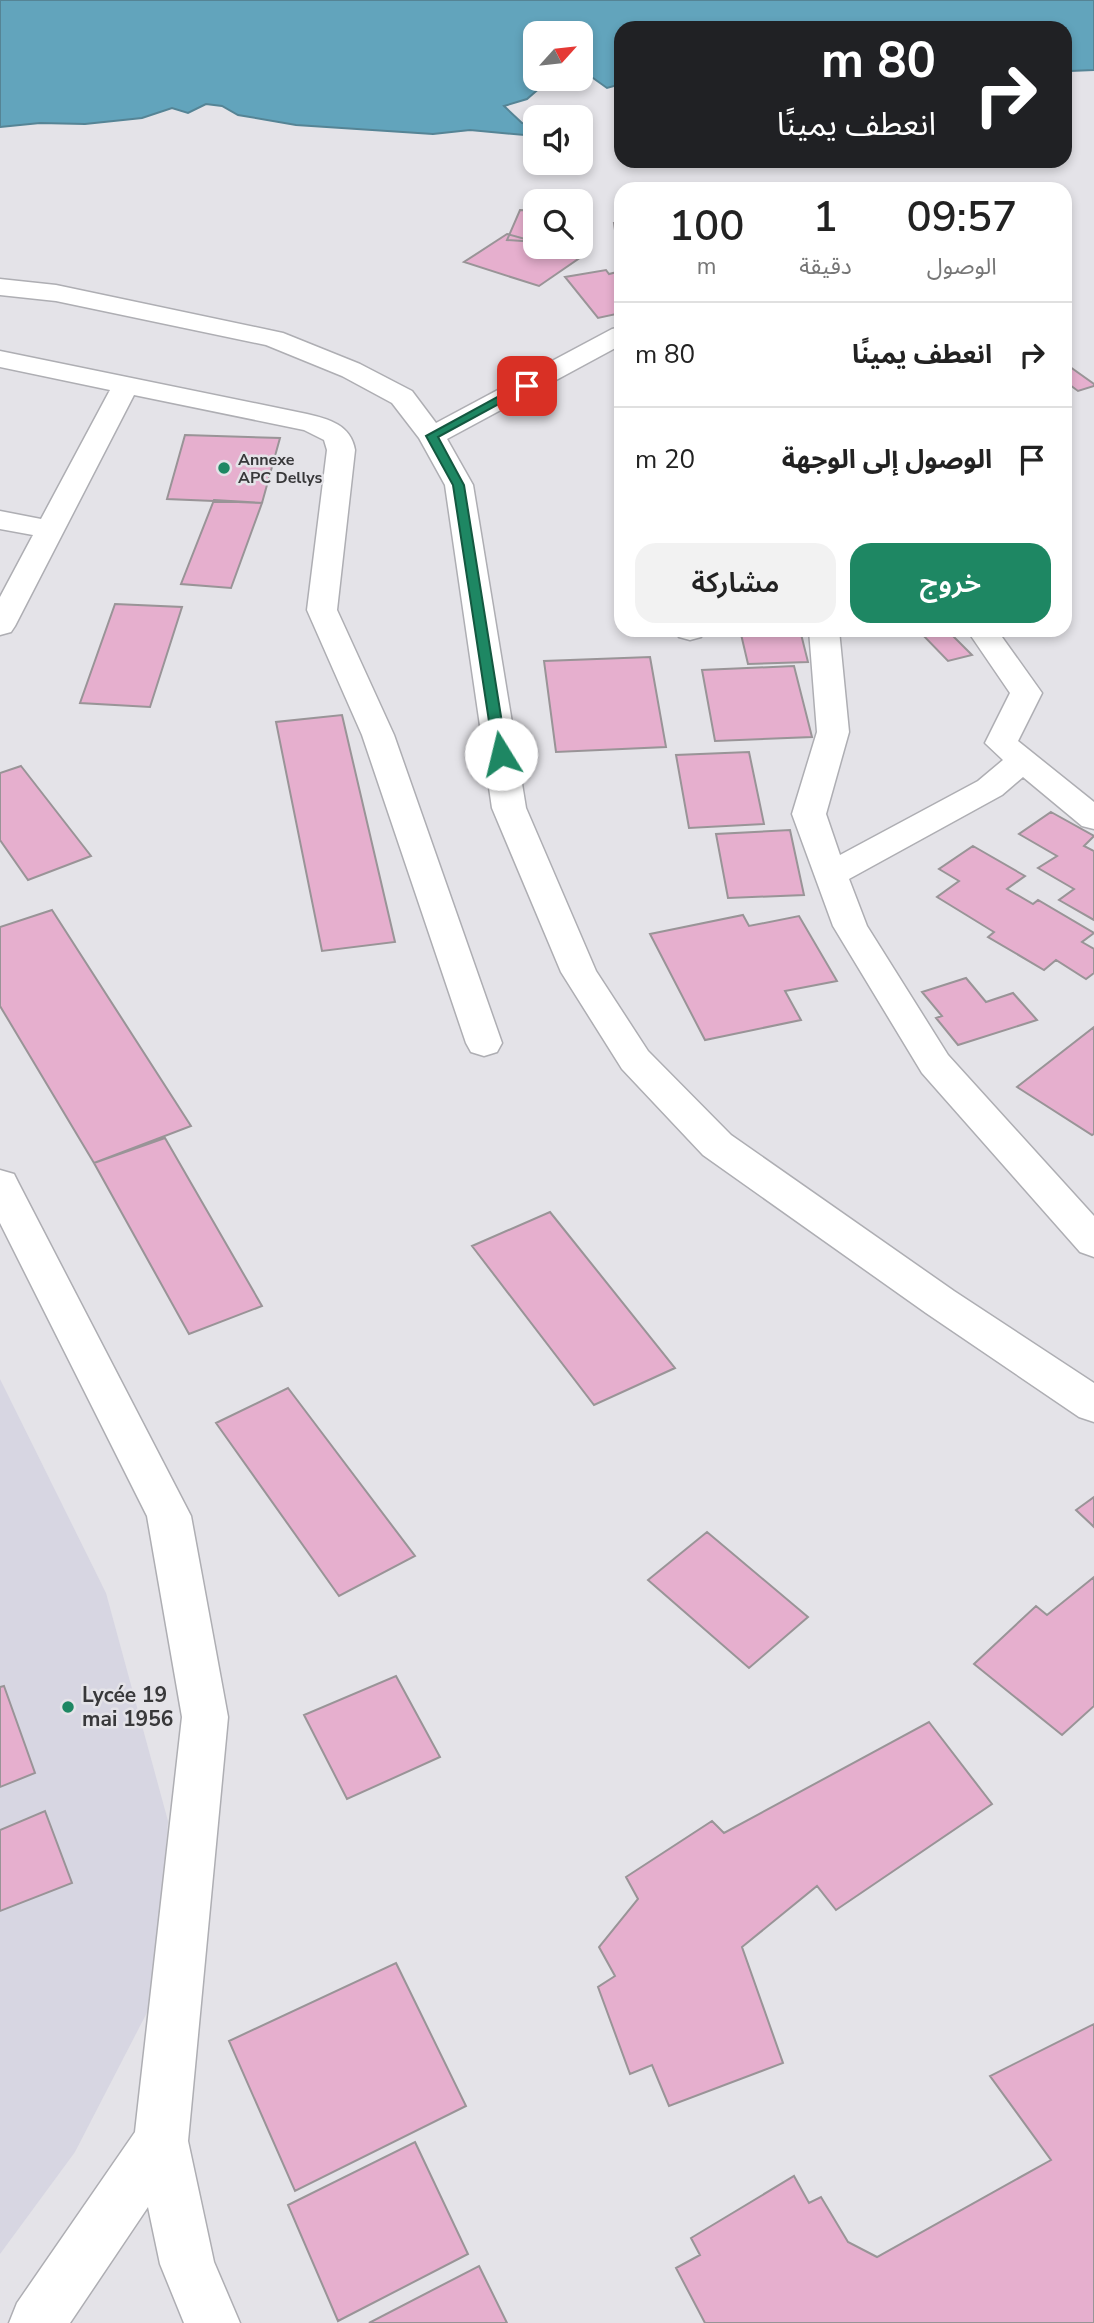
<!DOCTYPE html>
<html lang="ar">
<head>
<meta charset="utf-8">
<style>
	:root { --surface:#fff; --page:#f2f2f2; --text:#222; --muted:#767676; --line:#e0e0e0; --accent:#1e8763 }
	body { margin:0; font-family:"Nunito Sans","Noto Sans Arabic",sans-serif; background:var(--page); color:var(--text); direction:rtl; height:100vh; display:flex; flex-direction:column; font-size:26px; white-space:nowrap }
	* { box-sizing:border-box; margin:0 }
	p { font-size:23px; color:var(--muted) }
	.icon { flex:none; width:38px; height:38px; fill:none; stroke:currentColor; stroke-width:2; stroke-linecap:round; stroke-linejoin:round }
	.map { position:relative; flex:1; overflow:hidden; direction:ltr }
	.drawer { position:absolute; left:614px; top:182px; width:458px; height:455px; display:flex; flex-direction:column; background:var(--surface); border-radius:21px; box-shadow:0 4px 10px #0003; direction:rtl }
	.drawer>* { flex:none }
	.hud { position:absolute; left:614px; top:21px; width:458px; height:147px; border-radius:21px; box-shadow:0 4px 10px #0003; direction:rtl; background:#202124; color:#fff; overflow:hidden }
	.needle { width:46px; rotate:63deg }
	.tools { position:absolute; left:523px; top:21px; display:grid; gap:14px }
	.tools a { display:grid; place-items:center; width:70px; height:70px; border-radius:14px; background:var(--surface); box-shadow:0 4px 10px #0003; font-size:35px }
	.pin { position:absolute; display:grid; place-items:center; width:60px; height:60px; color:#fff; margin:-30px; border-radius:14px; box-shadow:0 4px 10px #0006 }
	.me { position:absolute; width:77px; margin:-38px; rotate:351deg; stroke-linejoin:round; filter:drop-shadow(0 0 5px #0008) }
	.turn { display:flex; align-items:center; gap:24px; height:147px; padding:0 21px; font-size:32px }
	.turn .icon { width:91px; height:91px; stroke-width:2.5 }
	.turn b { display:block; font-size:49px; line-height:60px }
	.eta { display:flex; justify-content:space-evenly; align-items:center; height:119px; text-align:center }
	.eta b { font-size:42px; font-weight:600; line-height:49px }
	.button { display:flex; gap:14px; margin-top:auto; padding:14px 21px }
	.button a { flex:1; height:80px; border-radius:21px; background:var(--accent); color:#fff; font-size:28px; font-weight:600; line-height:80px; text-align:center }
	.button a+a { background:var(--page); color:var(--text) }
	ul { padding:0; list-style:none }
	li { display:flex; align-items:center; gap:21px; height:105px; padding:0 21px; border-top:2px solid var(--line) }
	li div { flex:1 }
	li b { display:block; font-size:26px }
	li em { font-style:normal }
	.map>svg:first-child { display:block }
</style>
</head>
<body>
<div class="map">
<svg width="1094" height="2323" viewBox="0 0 1094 2323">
	<rect width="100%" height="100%" fill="#e4e3e8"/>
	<path fill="#d7d6e2" d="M 0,1379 L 106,1593 L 168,1821 L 155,1997 L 75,2152 L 0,2254 Z"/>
	<path fill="#62a4bc" stroke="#558495" stroke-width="2" d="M 0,0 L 1094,0 L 1094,70 L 1070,71 L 1066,67 L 1066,28 L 621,28 L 621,84 L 607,88 L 593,78 L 581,78 L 581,33 L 536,33 L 536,79 L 550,79 L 527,99 L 504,106 L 522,123 L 535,124 L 535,136 L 470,130 L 433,134 L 296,125 L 238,115 L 222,106 L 206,104 L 188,113 L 172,108 L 142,118 L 85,124 L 40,123 L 0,127 Z"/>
	<path fill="#e6afce" stroke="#999497" stroke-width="2" d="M 520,210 L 536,211 L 536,242 L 507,240 Z
		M 614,223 L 621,223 L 621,245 L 617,245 Z
		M 507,234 L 536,242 L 536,247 L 549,247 L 581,257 L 539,286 L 464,262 Z
		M 606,270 L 609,274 L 621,271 L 621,313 L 598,318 L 565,277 Z
		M 1066,364 L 1094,384 L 1094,386 L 1078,391 L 1066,382 Z
		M 185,435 L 280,438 L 262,503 L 167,499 Z
		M 214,500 L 262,503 L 231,588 L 181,584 Z
		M 115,604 L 182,607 L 150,707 L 80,703 Z
		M 740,630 L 800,630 L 808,662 L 748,664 Z
		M 918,630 L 947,630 L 972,655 L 948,661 Z
		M 650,657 L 666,747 L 556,752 L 544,661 Z
		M 794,666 L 812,737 L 715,741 L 702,670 Z
		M 342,715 L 395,942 L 322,951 L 276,722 Z
		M 749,752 L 764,824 L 689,828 L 676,755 Z
		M 21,766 L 91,856 L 28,880 L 0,840 L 0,773 Z
		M 1051,812 L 1094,836 L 1084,846 L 1094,851 L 1094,920 L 1059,900 L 1074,889 L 1038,868 L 1057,856 L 1019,834 Z
		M 790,830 L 804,895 L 728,898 L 716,834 Z
		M 973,846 L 1025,876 L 1007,889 L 1033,904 L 1038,900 L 1094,933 L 1082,942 L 1094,949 L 1094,973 L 1086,979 L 1056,960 L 1044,970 L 988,937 L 994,932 L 937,897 L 959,881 L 939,869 Z
		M 52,910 L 191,1126 L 94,1163 L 0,1006 L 0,927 Z
		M 743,915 L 749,926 L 799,916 L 837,981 L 785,991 L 801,1020 L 705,1040 L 650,934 Z
		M 966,978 L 986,1002 L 1013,993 L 1037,1020 L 958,1045 L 936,1018 L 942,1016 L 922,992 Z
		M 1094,1027 L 1094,1134 L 1092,1135 L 1017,1087 Z
		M 165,1138 L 262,1306 L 189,1334 L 94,1163 Z
		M 550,1212 L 675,1368 L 594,1405 L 472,1246 Z
		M 288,1388 L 415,1556 L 339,1596 L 216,1423 Z
		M 1094,1497 L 1094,1527 L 1076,1510 Z
		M 707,1532 L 808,1617 L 749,1668 L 648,1580 Z
		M 1094,1577 L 1094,1706 L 1062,1735 L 974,1664 L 1036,1606 L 1047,1615 Z
		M 396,1676 L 440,1757 L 347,1799 L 304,1715 Z
		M 4,1686 L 35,1773 L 0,1787 L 0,1687 Z
		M 929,1722 L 992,1804 L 836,1910 L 817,1886 L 742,1947 L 783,2063 L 669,2106 L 652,2065 L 630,2074 L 598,1987 L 615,1976 L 599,1947 L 638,1899 L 626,1877 L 712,1821 L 724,1833 Z
		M 45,1811 L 72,1883 L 0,1911 L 0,1830 Z
		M 396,1963 L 466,2106 L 295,2191 L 229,2041 Z
		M 1094,2024 L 1094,2323 L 705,2323 L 676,2268 L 700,2255 L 691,2238 L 794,2176 L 809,2203 L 821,2197 L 848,2242 L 877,2257 L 1051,2160 L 990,2076 Z
		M 415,2142 L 468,2254 L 338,2321 L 288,2205 Z
		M 479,2266 L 507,2323 L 369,2323 Z"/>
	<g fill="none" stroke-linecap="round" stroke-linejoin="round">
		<g stroke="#aeaeb3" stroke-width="3">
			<path id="minor" d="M 0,279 L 56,285 L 283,333 L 360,364 L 412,391 L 436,423 L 612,329 L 621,327 L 621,345 L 447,439 L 473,485 L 526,808 L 596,971 L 648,1051 L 731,1135 L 954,1291 L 1094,1383 L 1094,1422 L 1079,1417 L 926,1313 L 703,1155 L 622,1069 L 561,972 L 492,808 L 445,485 L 419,438 L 392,403 L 342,376 L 266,345 L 56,301 L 0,295 Z
				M 0,351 L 307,414 C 329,419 351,425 355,450 L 337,610 L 394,735 L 502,1043 L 497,1052 L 484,1056 L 471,1052 L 466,1043 L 362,735 L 307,610 L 327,450 L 324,440 L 304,430 L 134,395 L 15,626 L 11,632 L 0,635 L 0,597 L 33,535 L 0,529 L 0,511 L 41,519 L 110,390 L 0,367 Z
				M 675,630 L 705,630 L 705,631 L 701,637 L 690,640 L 679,637 Z
				M 809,630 L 839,630 L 849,732 L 826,814 L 840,855 L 978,781 L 1003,760 L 985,743 L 1010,693 L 967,630 L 997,630 L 1042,693 L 1018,741 L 1094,802 L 1094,829 L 1082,826 L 1023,777 L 1002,795 L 849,879 L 867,926 L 948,1055 L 1094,1216 L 1094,1257 L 1080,1252 L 922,1073 L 833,926 L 792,814 L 817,732 Z
				M 0,1170 L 14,1174 L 19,1184 L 191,1516 L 228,1717 L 188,2141 L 214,2262 L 240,2323 L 184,2323 L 160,2264 L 148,2207 L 70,2323 L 9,2323 L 17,2303 L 135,2132 L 182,1717 L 147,1516 L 0,1223 Z"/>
		</g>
		<use href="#minor" fill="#fff" fill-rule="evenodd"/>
	</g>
	<path fill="#1e8763" stroke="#145840" stroke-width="2" d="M 523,383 L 532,386 L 438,437 L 464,485 L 507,754 L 501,758 L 494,754 L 453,485 L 426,436 Z"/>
	<g fill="#1e8763" stroke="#e4e3e8" stroke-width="2.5">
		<circle cx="224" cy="468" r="7"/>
		<circle cx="68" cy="1707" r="7"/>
	</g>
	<g text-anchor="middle" stroke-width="5" stroke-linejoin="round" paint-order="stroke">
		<g font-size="16" font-weight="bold" fill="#38383a" stroke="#e4e3e8" text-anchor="start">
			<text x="238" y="465">Annexe<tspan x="238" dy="18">APC Dellys</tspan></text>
		</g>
		<g font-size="21" font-weight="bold" fill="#38383a" stroke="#e4e3e8" text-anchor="start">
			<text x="82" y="1702">Lycée 19<tspan x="82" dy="24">mai 1956</tspan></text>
		</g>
	</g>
</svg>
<div class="tools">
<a><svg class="needle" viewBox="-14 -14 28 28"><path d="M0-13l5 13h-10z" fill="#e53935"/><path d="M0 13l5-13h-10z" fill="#767676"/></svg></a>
<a><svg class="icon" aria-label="sound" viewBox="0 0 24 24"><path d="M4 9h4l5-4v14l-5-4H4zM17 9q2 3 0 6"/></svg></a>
<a><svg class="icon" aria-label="search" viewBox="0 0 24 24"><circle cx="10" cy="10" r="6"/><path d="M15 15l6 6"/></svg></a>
</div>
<div class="pin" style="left:527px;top:386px;background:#d93025"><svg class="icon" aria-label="arrive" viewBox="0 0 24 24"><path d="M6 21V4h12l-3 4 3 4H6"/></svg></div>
<svg class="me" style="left:501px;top:754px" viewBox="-20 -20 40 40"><circle r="19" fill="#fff"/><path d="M0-13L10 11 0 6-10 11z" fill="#1e8763"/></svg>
<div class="hud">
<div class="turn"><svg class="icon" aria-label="right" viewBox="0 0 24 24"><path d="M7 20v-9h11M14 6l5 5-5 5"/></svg><div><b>80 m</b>انعطف يمينًا</div></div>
</div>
<section class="drawer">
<div class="eta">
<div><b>09:57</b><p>الوصول</p></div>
<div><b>1</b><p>دقيقة</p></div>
<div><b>100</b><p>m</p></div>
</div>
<ul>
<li><svg class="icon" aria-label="right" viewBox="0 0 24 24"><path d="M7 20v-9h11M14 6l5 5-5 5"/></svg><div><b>انعطف يمينًا</b></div><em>80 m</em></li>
<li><svg class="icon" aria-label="arrive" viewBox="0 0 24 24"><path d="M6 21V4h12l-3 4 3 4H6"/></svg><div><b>الوصول إلى الوجهة</b></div><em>20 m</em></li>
</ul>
<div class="button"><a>خروج</a><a>مشاركة</a></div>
</section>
</div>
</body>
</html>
